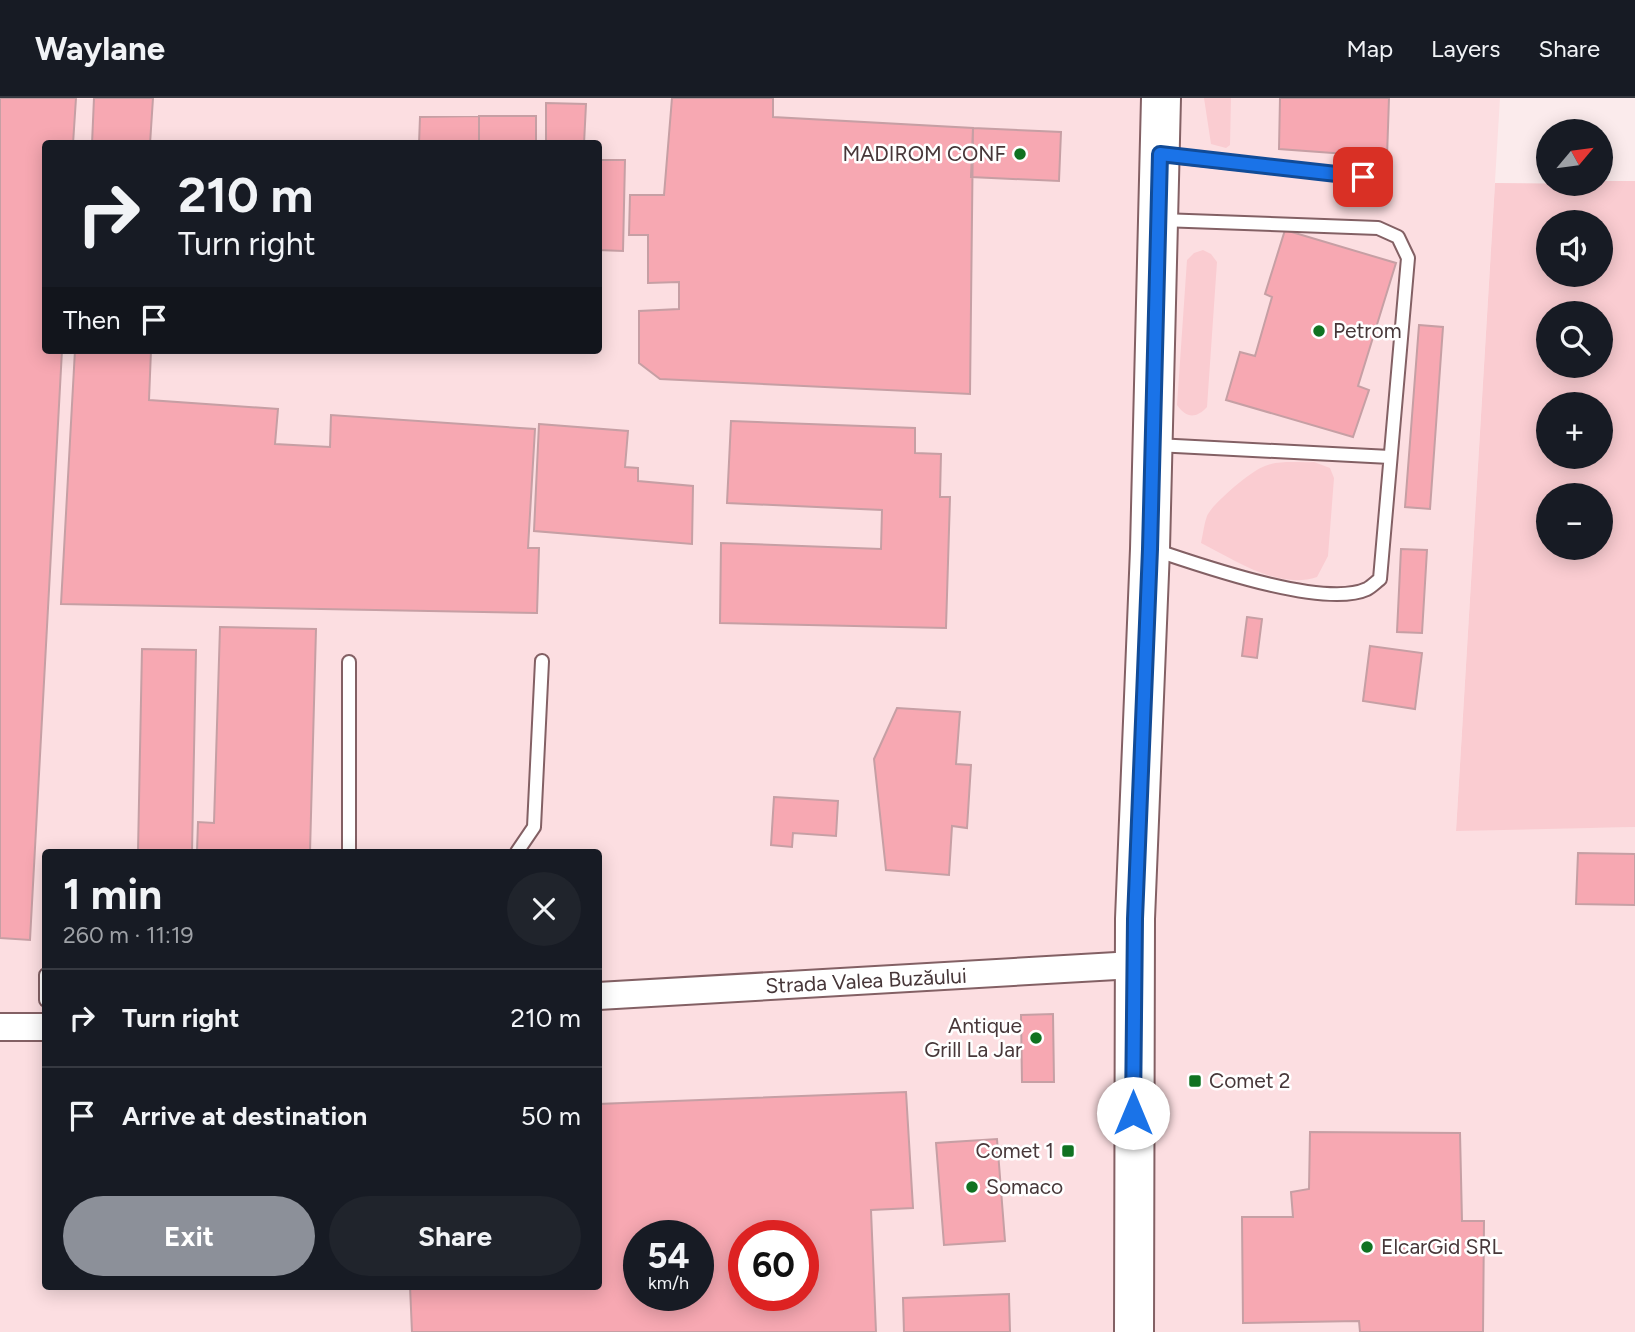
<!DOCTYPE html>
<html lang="en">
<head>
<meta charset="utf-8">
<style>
	:root { --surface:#171b24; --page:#20242c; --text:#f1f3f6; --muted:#9ea1a6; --line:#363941; --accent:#8c9099 }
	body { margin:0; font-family:Figtree,sans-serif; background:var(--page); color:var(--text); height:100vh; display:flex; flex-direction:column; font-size:26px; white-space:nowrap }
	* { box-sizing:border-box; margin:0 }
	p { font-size:23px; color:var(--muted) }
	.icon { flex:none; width:38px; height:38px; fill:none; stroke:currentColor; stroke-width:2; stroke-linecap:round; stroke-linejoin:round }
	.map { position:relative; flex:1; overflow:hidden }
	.details { position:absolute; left:42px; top:751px; width:560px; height:441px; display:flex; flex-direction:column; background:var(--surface); border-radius:7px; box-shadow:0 4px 18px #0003 }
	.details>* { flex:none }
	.guide { position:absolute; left:42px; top:42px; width:560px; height:214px; border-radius:7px; box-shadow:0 4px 18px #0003; background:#171b24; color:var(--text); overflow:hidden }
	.needle { width:46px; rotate:61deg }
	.buttons { position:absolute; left:1536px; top:21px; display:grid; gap:14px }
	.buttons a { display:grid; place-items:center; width:77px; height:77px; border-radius:50%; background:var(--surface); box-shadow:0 4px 18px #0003; font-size:35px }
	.speed { position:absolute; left:623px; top:1122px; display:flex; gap:14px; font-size:35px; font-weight:700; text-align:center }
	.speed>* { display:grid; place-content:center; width:91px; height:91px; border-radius:50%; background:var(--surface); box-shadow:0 4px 18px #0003; line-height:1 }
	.speed small { font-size:18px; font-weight:400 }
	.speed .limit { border:10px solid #d22; background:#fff; color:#111 }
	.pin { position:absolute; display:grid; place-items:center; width:60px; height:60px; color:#fff; margin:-30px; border-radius:14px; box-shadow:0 4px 10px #0006 }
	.me { position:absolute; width:77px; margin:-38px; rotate:0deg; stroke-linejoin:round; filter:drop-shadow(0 0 5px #0008) }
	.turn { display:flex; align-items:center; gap:24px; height:147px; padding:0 21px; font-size:32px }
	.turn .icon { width:91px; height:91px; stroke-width:2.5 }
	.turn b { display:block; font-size:49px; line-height:60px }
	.then { display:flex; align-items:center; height:66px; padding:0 21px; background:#0003; gap:14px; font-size:26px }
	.round { display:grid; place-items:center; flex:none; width:74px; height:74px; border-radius:37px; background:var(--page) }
	.head { display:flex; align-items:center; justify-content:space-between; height:119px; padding:0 21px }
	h1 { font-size:42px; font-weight:700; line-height:52px }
	.action { display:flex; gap:14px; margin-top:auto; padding:14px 21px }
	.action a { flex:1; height:80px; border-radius:42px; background:var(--accent); color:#fff; font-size:28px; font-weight:700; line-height:80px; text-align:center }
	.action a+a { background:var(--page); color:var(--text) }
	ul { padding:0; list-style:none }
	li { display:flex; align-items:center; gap:21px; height:98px; padding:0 21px; border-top:2px solid var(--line) }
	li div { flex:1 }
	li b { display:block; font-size:26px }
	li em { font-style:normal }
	header { display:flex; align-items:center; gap:42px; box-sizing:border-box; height:98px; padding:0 35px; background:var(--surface); border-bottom:2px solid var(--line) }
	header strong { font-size:33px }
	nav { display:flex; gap:38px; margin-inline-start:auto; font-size:24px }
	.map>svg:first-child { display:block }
</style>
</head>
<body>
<header>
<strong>Waylane</strong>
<nav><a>Map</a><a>Layers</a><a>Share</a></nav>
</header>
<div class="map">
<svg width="1635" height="1234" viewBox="0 0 1635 1234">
	<rect width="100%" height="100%" fill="#fbebec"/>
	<path fill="#fcdee1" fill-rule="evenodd" d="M 0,0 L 1500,0 L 1456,732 L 1635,729 L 1635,1234 L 0,1234 ZM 46,46 L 598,46 L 598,252 L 46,252 ZM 46,754 L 598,754 L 598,1188 L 46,1188 ZM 639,1138 L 698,1138 L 698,1197 L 639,1197 ZM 744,1138 L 803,1138 L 803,1197 L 744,1197 Z"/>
	<path fill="#faccd1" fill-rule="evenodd" d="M 1204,0 L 1231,0 L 1230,47 L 1226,50 L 1211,46 Z
		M 1601,83 L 1635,83 L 1635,729 L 1456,733 L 1495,85 L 1601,86 ZM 1549,124 L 1601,124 L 1601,177 L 1549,177 ZM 1549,215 L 1601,215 L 1601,268 L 1549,268 ZM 1549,306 L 1601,306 L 1601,359 L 1549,359 ZM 1549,397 L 1601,397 L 1601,450 L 1549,450 Z
		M 1203,152 L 1211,156 L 1217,164 L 1207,309 C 1196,321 1186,320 1177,307 L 1187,162 L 1194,155 Z
		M 1314,364 L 1330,370 L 1334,380 L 1328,458 L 1317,479 C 1278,492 1235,462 1201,445 C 1203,436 1204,426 1207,418 C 1212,406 1252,372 1265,368 C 1279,362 1299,365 1314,364 Z"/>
	<path fill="#f7a8b2" stroke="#c69fa4" stroke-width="2" fill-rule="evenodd" d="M 0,0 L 76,0 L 73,46 L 46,46 L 46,252 L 62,252 L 30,842 L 0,840 Z
		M 94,0 L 153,0 L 150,46 L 92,46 Z
		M 672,0 L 773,0 L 773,19 L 973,30 L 970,296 L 660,281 L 639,265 L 639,213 L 679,211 L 679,184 L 648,185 L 648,137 L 629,137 L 630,97 L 664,97 Z
		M 1280,0 L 1389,0 L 1387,59 L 1279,51 Z
		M 546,5 L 586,6 L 584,46 L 546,46 Z
		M 479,18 L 536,18 L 536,46 L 479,46 Z
		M 479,18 L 479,46 L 419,46 L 420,19 Z
		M 973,30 L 1061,34 L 1059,83 L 971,79 Z
		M 598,62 L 625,62 L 623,153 L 598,152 Z
		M 1285,132 L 1396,165 L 1358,288 L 1369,292 L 1353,339 L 1226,302 L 1240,254 L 1255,258 L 1272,199 L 1265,196 Z
		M 1419,227 L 1443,229 L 1430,411 L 1405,409 Z
		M 75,252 L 151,252 L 149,302 L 278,311 L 275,346 L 330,349 L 331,317 L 535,331 L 528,450 L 539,450 L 537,515 L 61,506 Z
		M 731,323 L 915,330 L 915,355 L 941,356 L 940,399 L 950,399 L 946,530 L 720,525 L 721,445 L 881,451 L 882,412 L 727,405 Z
		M 539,326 L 628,333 L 625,369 L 638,370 L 638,383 L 693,388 L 692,446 L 534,433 Z
		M 1401,451 L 1427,452 L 1422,535 L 1397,534 Z
		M 1247,519 L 1262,521 L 1257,560 L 1242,558 Z
		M 220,529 L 316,531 L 310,754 L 197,754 L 198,724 L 214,725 Z
		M 1370,548 L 1422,555 L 1415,611 L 1363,603 Z
		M 142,551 L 196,552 L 192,754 L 138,754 Z
		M 897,610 L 960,614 L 956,666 L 971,667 L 967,730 L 952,728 L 949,777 L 886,772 L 874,661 Z
		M 774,699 L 838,703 L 836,738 L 793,735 L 792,749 L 771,747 Z
		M 1578,755 L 1635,756 L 1635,807 L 1576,806 Z
		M 1053,916 L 1054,984 L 1022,984 L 1021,917 Z
		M 906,994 L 913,1110 L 871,1112 L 876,1234 L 412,1234 L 410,1188 L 598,1188 L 598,1006 ZM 639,1138 L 698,1138 L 698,1197 L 639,1197 ZM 744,1138 L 803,1138 L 803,1197 L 744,1197 Z
		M 1310,1034 L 1460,1035 L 1462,1123 L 1484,1123 L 1483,1234 L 1360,1234 L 1359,1223 L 1243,1225 L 1242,1119 L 1293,1119 L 1291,1094 L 1309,1091 Z
		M 997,1041 L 1005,1143 L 944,1147 L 936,1045 Z
		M 1009,1196 L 1010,1234 L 904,1234 L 903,1200 Z"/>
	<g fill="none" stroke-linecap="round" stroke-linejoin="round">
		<g stroke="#836064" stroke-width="16">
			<path id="lane" d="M 1163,57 L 1363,79
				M 1156,347 L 1390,359
				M 1155,452 C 1200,467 1324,511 1367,491 C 1371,489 1376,484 1380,481 L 1408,160 L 1398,139 L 1378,130 L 1161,122
				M 349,564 L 349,754
				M 517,754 L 534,729 L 542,563
				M 46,877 L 46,902"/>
		</g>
		<g stroke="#836064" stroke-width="30">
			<path id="street" d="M 598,898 L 1134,867
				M 0,929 L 46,929"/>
		</g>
		<g stroke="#836064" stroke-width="42">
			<path id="primary" d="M 1134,1234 L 1135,821 L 1150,451 L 1161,0"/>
		</g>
		<use href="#lane" stroke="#fff" stroke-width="12"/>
		<use href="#street" stroke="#fff" stroke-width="26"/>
		<use href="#primary" stroke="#fff" stroke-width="38"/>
	</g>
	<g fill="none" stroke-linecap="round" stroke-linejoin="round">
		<g stroke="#114b97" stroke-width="18">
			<path id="route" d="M 1133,1015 L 1135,821 L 1150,451 L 1160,56 L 1363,79"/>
		</g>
		<use href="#route" stroke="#1a73e8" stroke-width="12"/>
	</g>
	<g fill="#107221" stroke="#fff" stroke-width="2.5">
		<circle cx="1020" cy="56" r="7"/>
		<circle cx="1319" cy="233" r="7"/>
		<circle cx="1036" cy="940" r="7"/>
		<rect x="1188" y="976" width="14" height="14" rx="3.5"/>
		<rect x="1061" y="1046" width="14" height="14" rx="3.5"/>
		<circle cx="972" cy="1089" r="7"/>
		<circle cx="1367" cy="1149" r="7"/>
	</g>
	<g text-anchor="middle" stroke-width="5" stroke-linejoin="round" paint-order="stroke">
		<g font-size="21" fill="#473739" stroke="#fff" text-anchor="start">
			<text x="1006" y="63" text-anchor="end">MADIROM CONF</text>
			<text x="1333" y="240">Petrom</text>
			<text x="1022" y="935" text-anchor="end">Antique<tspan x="1022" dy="24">Grill La Jar</tspan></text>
			<text x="1209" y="990">Comet 2</text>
			<text x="1054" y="1060" text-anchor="end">Comet 1</text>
			<text x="986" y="1096">Somaco</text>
			<text x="1381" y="1156">ElcarGid SRL</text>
		</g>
		<g font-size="21" fill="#473739" stroke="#fff">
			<text transform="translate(866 883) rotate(-3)" y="7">Strada Valea Buzăului</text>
		</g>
	</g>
</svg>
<div class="buttons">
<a><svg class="needle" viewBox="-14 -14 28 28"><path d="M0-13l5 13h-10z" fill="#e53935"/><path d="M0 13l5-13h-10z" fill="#9ea1a6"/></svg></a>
<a><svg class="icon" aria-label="sound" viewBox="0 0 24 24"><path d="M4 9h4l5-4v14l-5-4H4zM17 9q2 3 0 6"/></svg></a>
<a><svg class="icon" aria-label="search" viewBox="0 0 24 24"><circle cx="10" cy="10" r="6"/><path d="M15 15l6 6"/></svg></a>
<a>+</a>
<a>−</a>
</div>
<div class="speed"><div>54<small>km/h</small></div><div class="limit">60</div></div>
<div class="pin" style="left:1363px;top:79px;background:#d93025"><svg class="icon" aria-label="arrive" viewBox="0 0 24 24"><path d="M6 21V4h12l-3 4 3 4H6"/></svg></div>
<svg class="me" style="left:1133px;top:1015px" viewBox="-20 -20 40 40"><circle r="19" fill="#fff"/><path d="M0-13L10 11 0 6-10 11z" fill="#1a73e8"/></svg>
<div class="guide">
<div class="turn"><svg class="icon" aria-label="right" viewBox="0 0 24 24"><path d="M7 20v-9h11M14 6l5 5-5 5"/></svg><div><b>210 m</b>Turn right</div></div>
<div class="then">Then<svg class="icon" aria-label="arrive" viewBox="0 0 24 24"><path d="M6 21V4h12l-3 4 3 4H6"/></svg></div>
</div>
<section class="details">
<div class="head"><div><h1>1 min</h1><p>260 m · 11:19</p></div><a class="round"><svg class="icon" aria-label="close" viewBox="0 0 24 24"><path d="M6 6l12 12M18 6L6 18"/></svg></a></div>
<ul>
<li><svg class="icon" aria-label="right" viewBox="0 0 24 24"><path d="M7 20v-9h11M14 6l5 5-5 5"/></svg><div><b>Turn right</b></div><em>210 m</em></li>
<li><svg class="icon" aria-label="arrive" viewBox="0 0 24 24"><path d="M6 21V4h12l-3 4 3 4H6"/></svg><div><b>Arrive at destination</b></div><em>50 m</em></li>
</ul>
<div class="action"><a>Exit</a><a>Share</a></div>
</section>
</div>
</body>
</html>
